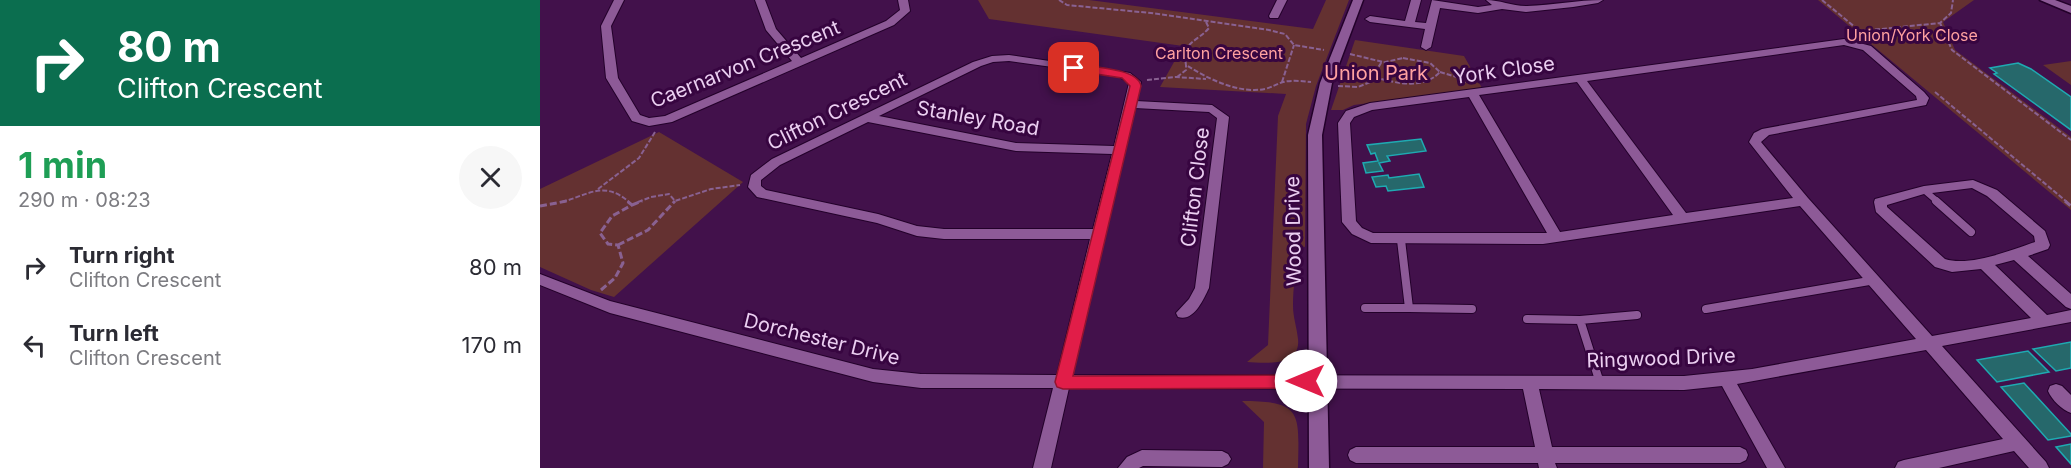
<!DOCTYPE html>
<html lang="en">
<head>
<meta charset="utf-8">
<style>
	:root { --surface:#fff; --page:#f7f7f7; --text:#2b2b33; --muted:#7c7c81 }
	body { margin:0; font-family:Inter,sans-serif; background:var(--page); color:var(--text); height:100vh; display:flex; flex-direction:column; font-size:22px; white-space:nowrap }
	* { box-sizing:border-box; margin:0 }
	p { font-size:20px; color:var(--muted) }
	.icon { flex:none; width:33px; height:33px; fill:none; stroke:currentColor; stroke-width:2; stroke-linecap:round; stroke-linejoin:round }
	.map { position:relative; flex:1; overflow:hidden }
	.details { display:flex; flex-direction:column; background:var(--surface); width:540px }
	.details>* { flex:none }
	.guide { background:#0b6e4f; color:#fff; overflow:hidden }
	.pin { position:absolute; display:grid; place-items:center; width:51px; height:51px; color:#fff; margin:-26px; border-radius:12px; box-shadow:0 3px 9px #0006 }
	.me { position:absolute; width:66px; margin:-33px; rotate:270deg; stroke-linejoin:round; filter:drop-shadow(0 0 4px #0008) }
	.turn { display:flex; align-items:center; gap:21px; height:126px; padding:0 18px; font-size:27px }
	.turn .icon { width:78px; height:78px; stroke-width:2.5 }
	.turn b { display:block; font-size:42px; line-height:51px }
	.round { display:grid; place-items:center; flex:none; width:63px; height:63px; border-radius:32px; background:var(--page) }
	.headline { display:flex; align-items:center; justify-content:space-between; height:102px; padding:0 18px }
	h1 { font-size:36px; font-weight:700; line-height:45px; color:#1e9e55 }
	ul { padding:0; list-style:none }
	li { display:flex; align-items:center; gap:18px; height:78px; padding:0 18px }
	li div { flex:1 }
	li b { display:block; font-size:22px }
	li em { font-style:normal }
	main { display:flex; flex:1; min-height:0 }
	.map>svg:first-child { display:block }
</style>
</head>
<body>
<main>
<section class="details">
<div class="guide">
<div class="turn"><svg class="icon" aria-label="right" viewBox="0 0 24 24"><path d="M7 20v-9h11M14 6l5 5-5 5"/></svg><div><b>80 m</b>Clifton Crescent</div></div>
</div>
<div class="headline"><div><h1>1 min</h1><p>290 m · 08:23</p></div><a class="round"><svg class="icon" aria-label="close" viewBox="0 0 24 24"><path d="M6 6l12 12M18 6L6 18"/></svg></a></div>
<ul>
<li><svg class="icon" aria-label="right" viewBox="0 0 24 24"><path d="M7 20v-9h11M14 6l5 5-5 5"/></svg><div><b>Turn right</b><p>Clifton Crescent</p></div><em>80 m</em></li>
<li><svg class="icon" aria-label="left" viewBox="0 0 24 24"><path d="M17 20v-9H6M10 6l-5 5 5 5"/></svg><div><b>Turn left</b><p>Clifton Crescent</p></div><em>170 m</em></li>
</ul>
</section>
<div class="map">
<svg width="1531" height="468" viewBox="0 0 1531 468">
	<rect width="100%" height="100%" fill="#42114b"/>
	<path fill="#643131" d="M 438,0 L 549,0 L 773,29 L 786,0 L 809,0 L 776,86 L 766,124 L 765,247 L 761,246 C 756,267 753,285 753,306 C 753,317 757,328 758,339 C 761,367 725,363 707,362 L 728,345 L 738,116 L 746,94 L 620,87 L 643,46 L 449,19 Z
		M 1278,0 L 1434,0 L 1403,22 L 1415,50 L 1531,137 L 1531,210 Z
		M 815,40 L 924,56 L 942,88 L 814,105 L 803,110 L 791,110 Z
		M 1531,61 L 1531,85 L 1503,65 Z
		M 119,132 L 203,182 L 74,297 L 51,290 L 0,267 L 0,189 Z
		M 702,401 C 763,401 759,413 758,468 L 723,468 L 724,422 Z"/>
	<path fill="#26686b" stroke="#1faab2" stroke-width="1.5" d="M 1478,63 L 1491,69 L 1531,97 L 1531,130 L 1454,74 L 1457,73 L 1450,68 Z
		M 881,139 L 886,151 L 847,156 L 850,161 L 839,163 L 843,171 L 826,173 L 823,163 L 838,161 L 835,153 L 831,154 L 827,145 Z
		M 879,174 L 884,187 L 848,191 L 846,186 L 836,187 L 832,177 L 848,175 L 849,178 Z
		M 1531,342 L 1531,368 L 1516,371 L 1493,349 Z
		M 1488,351 L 1509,372 L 1457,382 L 1437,360 Z
		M 1484,383 L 1531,434 L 1531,436 L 1508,440 L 1461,387 Z
		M 1531,444 L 1531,464 L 1516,447 Z"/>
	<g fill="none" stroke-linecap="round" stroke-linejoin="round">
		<g stroke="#23012a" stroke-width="8">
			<path id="lane-far1" d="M 1384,190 L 1398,202"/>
		</g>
		<g stroke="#23012a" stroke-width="10">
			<path id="lane" d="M 1396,201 L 1431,232
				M 825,308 L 869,308 L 861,240
				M 869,308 L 932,309
				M 1166,309 L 1335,280
				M 987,319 L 1040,320 L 1097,315
				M 1040,320 L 1060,383"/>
		</g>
		<g stroke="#23012a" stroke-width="2">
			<path id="street" d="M 74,0 L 84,0 L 71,26 L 78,78 L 100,115 L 109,118 L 125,116 L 252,61 L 226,30 L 215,0 L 225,0 L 236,29 L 261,58 L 346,21 L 360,10 L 358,0 L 368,0 L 370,11 L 354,25 L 132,122 L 109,126 L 92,121 L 66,78 L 61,26 Z
				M 737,0 L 747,0 L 738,18 L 730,18 L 729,16 Z
				M 871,0 L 881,0 L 875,22 L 886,23 L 892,0 L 938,7 L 952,5 L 946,0 C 960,0 972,6 987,6 C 1013,5 1037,0 1063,0 L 1058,3 L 1033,7 L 986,12 L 962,9 L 938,13 L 900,8 L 891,47 L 886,50 L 881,47 L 885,29 L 830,22 L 825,19 L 830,16 L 865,21 Z
				M 1304,39 L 1331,46 L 1384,92 L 1389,98 L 1386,105 L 1229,135 L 1221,142 L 1268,198 L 1392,336 L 1491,318 L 1441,269 L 1412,272 L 1395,267 L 1336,212 L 1334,202 L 1335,199 L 1384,186 L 1433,180 L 1457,190 L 1505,231 L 1510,245 L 1508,249 L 1488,256 L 1531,294 L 1531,309 L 1526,307 L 1474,260 L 1455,265 L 1507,315 L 1531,310 L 1531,322 L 1402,346 L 1506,462 L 1509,468 L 1489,468 L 1474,451 L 1399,468 L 1355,468 L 1358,462 L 1364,460 L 1463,439 L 1386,350 L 1197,384 L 1245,468 L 1227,468 L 1182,386 L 1144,390 L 999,389 L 1012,447 L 1200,447 L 1206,450 L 1208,455 L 1206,460 L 1200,463 L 1015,463 L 1017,468 L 999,468 L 998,463 L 816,463 L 810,460 L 808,455 L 810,450 L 816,447 L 995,447 L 983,389 L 529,388 L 511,468 L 493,468 L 513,388 L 381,388 L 333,382 L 70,313 L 0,285 L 0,274 L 70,301 L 333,369 L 381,374 L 517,375 L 550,239 L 404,239 L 377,236 L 337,223 L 217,197 L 208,187 L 211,175 L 232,159 L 433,62 L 452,56 L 469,55 L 590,73 L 601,82 L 596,101 L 672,105 L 689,117 L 669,288 C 663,300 654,322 638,317 L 636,313 L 649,299 L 655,288 L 677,118 L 669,112 L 595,108 L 532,375 L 1144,376 L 1212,369 L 1376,339 L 1260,206 L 1003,244 L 831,243 L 812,234 L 802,222 L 798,123 L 806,111 L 830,103 ZM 1304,45 L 1323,50 L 1376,96 L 1377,100 L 1222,129 L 1214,133 L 1209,142 L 1253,198 L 1146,213 L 1047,81 ZM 469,61 L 578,76 L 589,83 L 574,146 L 476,143 L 339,116 L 441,66 L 453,62 ZM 1037,82 L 1133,215 L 1020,232 L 939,95 ZM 929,97 L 1007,233 L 833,233 L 822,228 L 816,221 L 810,123 L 814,117 L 832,110 ZM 328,122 L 476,151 L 572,154 L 553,229 L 404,229 L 377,226 L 338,214 L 226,190 L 221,186 L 221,180 L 240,165 ZM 1432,188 L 1447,196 L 1494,236 L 1495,242 C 1472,250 1429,267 1405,259 L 1347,207 L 1347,205 L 1384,194 Z
				M 1516,384 L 1522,386 L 1531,395 L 1531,413 C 1522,410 1512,400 1508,391 L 1510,386 Z
				M 602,450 L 682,451 L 688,454 L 691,459 L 688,464 L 682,467 L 603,466 L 599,468 L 578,468 L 587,457 Z"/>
		</g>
		<g stroke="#23012a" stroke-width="3">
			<path id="secondary" d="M 813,0 L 823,0 L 792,83 L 782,135 L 789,468 L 769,468 L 768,135 L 780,83 Z
				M 1500,0 L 1515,0 L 1531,6 L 1531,13 Z"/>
		</g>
		<path stroke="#896191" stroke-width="2" stroke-dasharray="5 2" stroke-linecap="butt" d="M 519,0 L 527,5 L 611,13 L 729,30 L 745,34 L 754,45 L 784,50
			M 1282,0 L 1321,32
			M 666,22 L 669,28 C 656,43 642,41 646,65 C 668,79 699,94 725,89 C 732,87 737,84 743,82 C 752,80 762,81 771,82
			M 1400,23 L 1412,50 L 1531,140
			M 1321,31 L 1400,23 L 1411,13 L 1413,0
			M 810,54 L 843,62
			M 863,58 L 890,63 L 900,72 C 884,89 859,84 838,78 L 836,71 L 841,63 Z
			M 900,72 L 923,79 L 925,83
			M 637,77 L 646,70 L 646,65
			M 607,80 L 636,77 L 666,79
			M 742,82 L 754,45
			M 798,86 L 818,87 L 838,79
			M 1395,92 L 1527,202
			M 58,189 L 99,158 L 115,132
			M 22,202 C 48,195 64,180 89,202
			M 98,202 L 111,197 L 129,194 L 135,201 L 171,189 L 200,185"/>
		<path stroke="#896191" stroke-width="3" stroke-dasharray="7 3" stroke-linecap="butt" d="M 1525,201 L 1531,206
			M 92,205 L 102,201
			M 0,206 L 27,201
			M 78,245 L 108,230 L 135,201
			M 61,290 L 75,278 L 83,263 L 78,245 L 68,244 L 60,233 L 72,216 L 92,205 L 87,201"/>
		<use href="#lane-far1" stroke="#8d5a97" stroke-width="6"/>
		<use href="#lane" stroke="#8d5a97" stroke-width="8"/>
		<use href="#street" fill="#8d5a97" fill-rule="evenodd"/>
		<use href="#secondary" fill="#8d5a97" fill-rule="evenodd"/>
	</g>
	<path fill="#e11d48" stroke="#92132f" stroke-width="1.5" d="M 534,64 C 551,67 598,68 601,86 L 533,376 L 766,375 L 772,377 L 774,381 L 772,386 L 766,388 L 523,389 L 517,387 L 515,382 L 590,86 L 582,78 L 530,70 L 530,65 Z"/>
	<g text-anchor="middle" stroke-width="6" stroke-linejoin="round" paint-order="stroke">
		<g font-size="16" fill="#ffa1a0" stroke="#370540">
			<text x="1372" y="41">Union/York Close</text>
			<text x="679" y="59">Carlton Crescent</text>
		</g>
		<g font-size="20" fill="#ebcff1" stroke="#370540">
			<text transform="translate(205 64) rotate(-22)" y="7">Caernarvon Crescent</text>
			<text transform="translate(964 70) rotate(-8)" y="7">York Close</text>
			<text transform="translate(297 111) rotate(-26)" y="7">Clifton Crescent</text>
			<text transform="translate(438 118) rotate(10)" y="7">Stanley Road</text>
			<text transform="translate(655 187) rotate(-83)" y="7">Clifton Close</text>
			<text transform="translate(753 231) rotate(-91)" y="7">Wood Drive</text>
			<text transform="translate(282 339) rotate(14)" y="7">Dorchester Drive</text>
			<text transform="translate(1121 358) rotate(-2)" y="7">Ringwood Drive</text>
		</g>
		<g font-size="20" fill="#ffa1a0" stroke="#370540">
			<text x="836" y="80">Union Park</text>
		</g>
	</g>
</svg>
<div class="pin" style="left:534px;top:68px;background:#d93025"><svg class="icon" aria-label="arrive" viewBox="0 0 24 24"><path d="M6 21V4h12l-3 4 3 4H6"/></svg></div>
<svg class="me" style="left:766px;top:381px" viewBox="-20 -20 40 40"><circle r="19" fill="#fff"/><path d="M0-13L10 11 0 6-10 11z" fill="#e11d48"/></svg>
</div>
</main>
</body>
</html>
